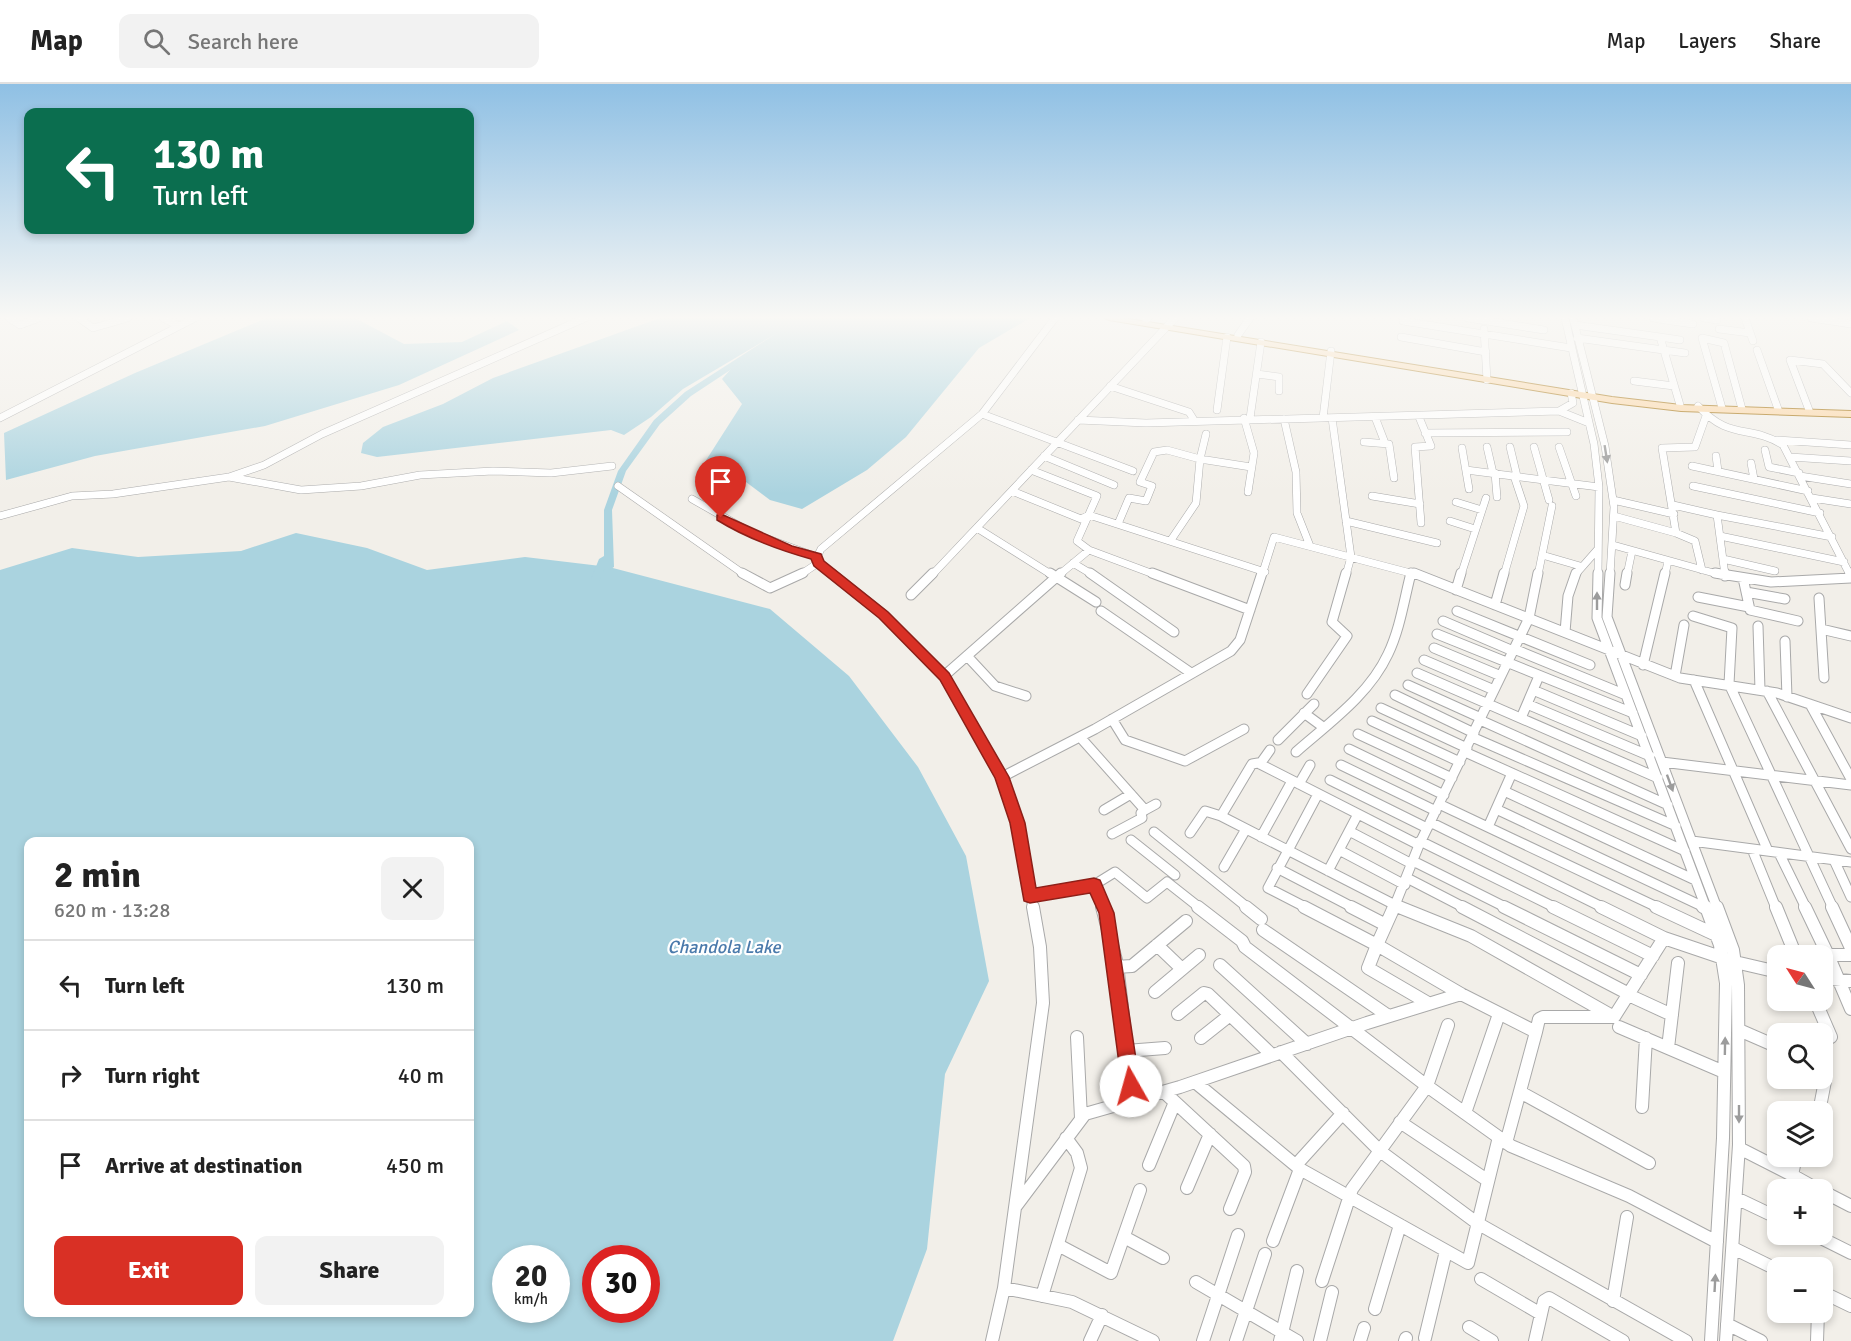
<!DOCTYPE html>
<html lang="en">
<head>
<meta charset="utf-8">
<style>
	:root { --surface:#fff; --page:#f2f2f2; --text:#222; --muted:#767676; --line:#e0e0e0; --accent:#d93025 }
	body { margin:0; font-family:Signika,sans-serif; background:var(--page); color:var(--text); height:100vh; display:flex; flex-direction:column; font-size:22px; white-space:nowrap }
	* { box-sizing:border-box; margin:0 }
	p { font-size:20px; color:var(--muted) }
	.icon { flex:none; width:33px; height:33px; fill:none; stroke:currentColor; stroke-width:2; stroke-linecap:round; stroke-linejoin:round }
	.map { position:relative; flex:1; overflow:hidden }
	.details { position:absolute; left:24px; top:753px; width:450px; height:480px; display:flex; flex-direction:column; background:var(--surface); border-radius:12px; box-shadow:0 3px 9px #0003 }
	.details>* { flex:none }
	.top-card { position:absolute; left:24px; top:24px; width:450px; height:126px; border-radius:12px; box-shadow:0 3px 9px #0003; background:#0b6e4f; color:#fff; overflow:hidden }
	.needle { width:39px; rotate:306deg }
	.tools { position:absolute; left:1767px; top:861px; display:grid; gap:12px }
	.tools a { display:grid; place-items:center; width:66px; height:66px; border-radius:12px; background:var(--surface); box-shadow:0 3px 9px #0003; font-size:30px }
	.speed { position:absolute; left:492px; top:1161px; display:flex; gap:12px; font-size:30px; font-weight:700; text-align:center }
	.speed>* { display:grid; place-content:center; width:78px; height:78px; border-radius:50%; background:var(--surface); box-shadow:0 3px 9px #0003; line-height:1 }
	.speed small { font-size:15px; font-weight:400 }
	.speed .limit { border:9px solid #d22; background:#fff; color:#111 }
	.pin { position:absolute; display:grid; place-items:center; width:51px; height:51px; color:#fff; margin:-62px -26px; border-radius:50% 50% 50% 0; rotate:-45deg; box-shadow:0 0 6px #0007 }
	.pin .icon { rotate:45deg }
	.me { position:absolute; width:66px; margin:-33px; rotate:353deg; stroke-linejoin:round; filter:drop-shadow(0 0 4px #0008) }
	.turn { display:flex; align-items:center; gap:21px; height:126px; padding:0 30px; font-size:27px }
	.turn .icon { width:78px; height:78px; stroke-width:2.5 }
	.turn b { display:block; font-size:42px; line-height:51px }
	.round { display:grid; place-items:center; flex:none; width:63px; height:63px; border-radius:12px; background:var(--page) }
	.head { display:flex; align-items:center; justify-content:space-between; height:102px; padding:0 30px }
	h1 { font-size:36px; font-weight:800; line-height:45px }
	.action { display:flex; gap:12px; margin-top:auto; padding:12px 30px }
	.action a { flex:1; height:69px; border-radius:12px; background:var(--accent); color:#fff; font-size:24px; font-weight:800; line-height:69px; text-align:center }
	.action a+a { background:var(--page); color:var(--text) }
	ul { padding:0; list-style:none }
	li { display:flex; align-items:center; gap:18px; height:90px; padding:0 30px; border-top:2px solid var(--line) }
	li div { flex:1 }
	li b { display:block; font-size:22px }
	li em { font-style:normal }
	header { display:flex; align-items:center; gap:36px; box-sizing:border-box; height:84px; padding:0 30px; background:var(--surface); border-bottom:2px solid var(--line) }
	header strong { font-size:28px }
	nav { display:flex; gap:33px; margin-inline-start:auto; font-size:21px }
	.search { width:420px; height:54px; background:var(--page); display:flex; align-items:center; gap:15px; box-sizing:border-box; padding:0 21px; border-radius:12px; color:var(--muted); font-size:22px }
	.map>svg:first-child { display:block }
</style>
</head>
<body>
<header>
<strong>Map</strong>
<div class="search"><svg class="icon" aria-label="search" viewBox="0 0 24 24"><circle cx="10" cy="10" r="6"/><path d="M15 15l6 6"/></svg>Search here</div>
<nav><a>Map</a><a>Layers</a><a>Share</a></nav>
</header>
<div class="map">
<svg width="1851" height="1257" viewBox="0 0 1851 1257">
	<rect width="100%" height="100%" fill="#f2efe9"/>
	<path fill="#aad3df" fill-rule="evenodd" d="M 267,234 L 355,234 L 404,260 L 462,258 L 507,237 L 519,246 L 399,301 L 265,342 L 95,372 L 6,396 L 4,349 L 135,289 Z
		M 660,234 L 1030,234 L 979,264 L 906,353 L 867,386 L 802,425 L 770,416 L 746,398 L 726,388 L 703,381 L 742,320 L 722,295 L 731,285 L 787,248 L 784,245 L 683,305 L 651,333 L 624,351 L 611,346 L 377,373 L 361,369 L 363,359 L 383,343 L 443,320 L 493,294 Z
		M 296,449 L 367,464 L 427,486 L 525,473 L 609,483 L 770,525 L 849,592 L 918,683 L 966,772 L 989,897 L 945,990 L 927,1165 L 893,1257 L 0,1257 L 0,486 L 72,464 L 138,473 L 241,467 ZM 28,758 L 470,758 L 470,1228 L 28,1228 ZM 506,1174 L 556,1174 L 556,1226 L 506,1226 ZM 596,1174 L 646,1174 L 646,1226 L 596,1226 Z"/>
	<g fill="none" stroke-linecap="round" stroke-linejoin="round">
		<path fill="#aad3df" fill-rule="evenodd" d="M 800,234 L 809,234 L 691,312 L 660,340 L 626,387 L 612,426 L 614,483 L 609,486 L 605,484 L 599,497 L 593,497 L 591,495 L 599,475 L 604,472 L 604,426 L 618,387 L 654,336 L 685,308 Z"/>
		<g stroke="#a9a9a9" stroke-width="8">
			<path id="minor-far2" d="M 9,234 L 20,241 L 39,234
				M 79,234 L 93,244 L 128,234
				M 163,234 L 179,242
				M 585,234 L 322,350 L 264,381 L 229,393 L 301,406 L 361,402 L 420,391 L 493,387 L 551,389 L 612,382
				M 1468,234 L 1544,246
				M 1565,234 L 1594,360 L 1599,403 L 1598,491
				M 1573,234 L 1605,362 L 1614,423 L 1610,491
				M 1653,234 L 1672,237
				M 1670,234 L 1672,237 L 1693,240
				M 1704,234 L 1717,236
				M 1745,234 L 1753,257
				M 1811,234 L 1851,240
				M 1146,236 L 1148,234
				M 1403,237 L 1571,264
				M 1575,241 L 1660,253 L 1680,321
				M 1484,245 L 1487,296
				M 1719,245 L 1750,249
				M 1238,251 L 1250,234
				M 1401,253 L 1486,268
				M 1660,253 L 1680,256
				M 1577,254 L 1685,269
				M 1757,266 L 1778,325
				M 1257,290 L 1279,293 L 1279,307
				M 1634,297 L 1674,302
				M 1110,302 L 1189,328 L 1194,336
				M 1698,322 C 1730,357 1749,340 1783,361 L 1850,491
				M 1722,324 L 1702,254 L 1724,259 L 1742,325
				M 1217,326 L 1227,253
				M 1809,326 L 1790,276 L 1823,280 L 1851,309
				M 1559,327 L 1573,319 L 1571,309
				M 982,330 L 1133,387
				M 1375,333 L 1385,359
				M 1419,333 L 1431,362 L 1415,363 L 1421,439
				M 0,334 L 195,234
				M 1244,334 L 1254,369 L 1248,408
				M 1250,334 L 1261,258
				M 1323,334 L 1331,267
				M 1332,334 L 1351,473 L 1346,491
				M 1284,335 L 1296,388 L 1297,429 L 1310,462
				M 1078,336 L 1146,339 L 1559,327 L 1589,339
				M 1425,349 L 1567,348
				M 1777,356 L 1851,361
				M 1364,358 L 1389,360 L 1394,394
				M 1487,363 L 1493,389
				M 1510,363 L 1517,392
				M 1534,363 L 1549,416
				M 1559,363 L 1576,412
				M 1462,364 L 1469,405
				M 1765,366 L 1769,383 L 1799,389
				M 1044,372 L 1114,401
				M 1716,372 L 1718,387
				M 1790,373 L 1851,377
				M 1751,379 L 1754,395
				M 1692,382 L 1808,407
				M 1031,386 L 1097,412 L 1077,457 L 1089,466 L 1156,491
				M 1466,386 L 1599,403
				M 1495,389 L 1497,413
				M 1800,392 L 1851,400
				M 618,402 L 745,491
				M 1693,402 L 1820,429
				M 1012,407 L 1081,435 L 1089,431 L 1265,488
				M 1372,412 L 1420,420
				M 1812,414 L 1851,420
				M 692,415 L 752,449 L 817,473
				M 1613,416 L 1674,430
				M 1456,418 L 1482,426
				M 1673,421 L 1717,431
				M 0,432 L 72,412 L 113,410 L 229,393
				M 1614,432 L 1676,449 L 1662,364 L 1695,363 L 1706,332
				M 1346,437 L 1437,459
				M 1450,437 L 1475,445
				M 1118,440 L 1129,414 L 1146,417 L 1152,402 L 1140,398 L 1154,368 L 1167,366 L 1200,375 L 1251,383
				M 977,444 L 1052,491
				M 1676,449 L 1695,457 L 1702,486
				M 1720,452 L 1844,478
				M 1171,456 L 1196,419 L 1200,375 L 1206,350
				M 1613,461 L 1721,491
				M 1542,471 L 1580,482
				M 1723,475 L 1775,487
				M 1073,479 L 1093,491
				M 800,491 L 818,479
				M 833,491 L 818,479 L 817,473 L 821,465 L 982,330 L 1055,234
				M 932,491 L 1175,234
				M 1059,491 L 1089,466
				M 1262,491 L 1274,453 L 1418,491
				M 1410,491 L 1411,488
				M 1461,491 L 1486,414
				M 1504,491 L 1524,422 L 1514,392
				M 1538,491 L 1552,422
				M 1575,491 L 1597,466
				M 1627,491 L 1632,467
				M 1665,491 L 1668,477
				M 1725,491 L 1717,431 L 1832,453"/>
		</g>
		<g stroke="#a9a9a9" stroke-width="11">
			<path id="minor-far1" d="M 742,489 L 770,504 L 803,489
				M 831,489 L 884,531 L 944,592 L 1002,693 L 1018,739 L 1033,824
				M 1050,489 L 1096,518
				M 1090,489 L 1174,548
				M 1152,489 L 1250,526
				M 1414,489 L 1680,594 L 1777,609 L 1851,634
				M 1598,489 L 1597,534 L 1706,824
				M 1610,489 L 1607,533 L 1717,824
				M 1715,489 L 1771,498 L 1851,494
				M 1725,489 L 1725,492
				M 1850,489 L 1851,492
				M 1743,494 L 1750,526 L 1798,537
				M 1625,501 L 1627,489
				M 1456,506 L 1461,489
				M 1746,508 L 1785,515
				M 911,511 L 933,489
				M 1698,513 L 1749,523
				M 1819,514 L 1824,594
				M 1495,521 L 1504,489
				M 1101,527 L 1191,589
				M 1457,527 L 1590,581
				M 1693,532 L 1732,544 L 1729,600 L 1833,824
				M 1443,537 L 1513,567
				M 1758,542 L 1760,606
				M 1821,545 L 1851,552
				M 1565,548 L 1568,512 L 1576,489
				M 1437,550 L 1633,629
				M 1785,557 L 1787,613
				M 1434,564 L 1501,592
				M 1514,565 L 1626,611
				M 968,573 L 995,602 L 1026,612
				M 1424,576 L 1494,606
				M 1643,581 L 1665,489
				M 1417,589 L 1658,694
				M 944,592 L 1061,489
				M 1675,592 L 1684,541
				M 1694,596 L 1768,767
				M 1408,601 L 1481,634
				M 1533,606 L 1642,652
				M 1767,607 L 1851,765
				M 1307,610 L 1347,552 L 1332,538 L 1346,489
				M 1395,611 L 1474,649
				M 1527,620 L 1650,672
				M 1810,620 L 1851,695
				M 1381,624 L 1467,664
				M 1304,629 L 1323,643
				M 1521,634 L 1539,592
				M 1112,635 L 1125,656 L 1185,677 L 1244,645
				M 1480,636 L 1668,721
				M 1372,637 L 1460,678
				M 1358,650 L 1452,694
				M 1080,653 L 1145,726 L 1156,720
				M 1472,653 L 1676,742
				M 1278,656 L 1314,620
				M 1349,665 L 1444,711
				M 1296,668 C 1329,639 1369,611 1388,570 C 1400,545 1404,516 1411,489
				M 1465,668 L 1685,767
				M 1662,678 L 1851,701
				M 1258,679 L 1419,761 L 1395,821 L 1221,732 L 1252,680 Z
				M 1260,680 L 1270,666
				M 1341,681 L 1436,727
				M 1002,693 L 1095,645 L 1231,567 L 1240,556 L 1262,489
				M 1330,696 L 1427,744
				M 1299,700 L 1310,681
				M 1504,707 L 1695,796
				M 1439,720 L 1659,824
				M 1496,725 L 1706,824
				M 1104,726 L 1131,710
				M 1430,738 L 1604,824
				M 1488,743 L 1512,689
				M 1349,747 L 1412,780
				M 1154,748 L 1248,824
				M 1190,749 L 1205,727 L 1221,732
				M 1112,750 L 1142,734 L 1141,729 L 1145,726
				M 1261,753 L 1292,697
				M 1131,756 L 1175,791
				M 1420,757 L 1556,824
				M 1692,757 L 1851,778
				M 1419,761 L 1529,534 L 1538,489
				M 1752,765 L 1776,824
				M 1339,766 L 1405,801
				M 1779,769 L 1806,824
				M 1834,776 L 1851,813
				M 1413,777 L 1507,824
				M 1224,783 L 1246,745
				M 1277,784 L 1354,824
				M 1328,787 L 1358,730
				M 1407,794 L 1465,824
				M 1094,801 L 1115,788 L 1147,814 L 1167,798 L 1200,824
				M 1030,812 L 1094,801 L 1103,824
				M 1395,821 L 1403,824
				M 1307,824 L 1268,804 L 1318,710
				M 1394,824 L 1395,821"/>
		</g>
		<g stroke="#a9a9a9" stroke-width="14">
			<path id="minor" d="M 1102,823 L 1117,880 L 1133,1019
				M 1198,823 L 1242,857 L 1245,863 L 1427,1002 L 1352,1105 L 1322,1197
				M 1246,823 L 1261,835
				M 1304,823 L 1377,861 L 1368,884 L 1428,919
				M 1351,823 L 1386,841
				M 1394,823 L 1377,861 L 1461,910
				M 1399,823 L 1471,852 L 1614,933
				M 1462,823 L 1629,910
				M 1504,823 L 1641,891
				M 1553,823 L 1653,872
				M 1601,823 L 1664,854
				M 1656,823 L 1716,851
				M 1703,823 L 1706,824
				M 1706,823 L 1720,861 L 1726,899 L 1723,1054 L 1711,1257
				M 1717,823 L 1733,866 L 1738,901 L 1739,1061 L 1726,1257
				M 1776,823 L 1796,872
				M 1805,823 L 1828,871
				M 1832,823 L 1851,864
				M 1263,846 L 1387,931
				M 1157,861 L 1182,885
				M 1851,871 L 1828,871 L 1851,925
				M 1220,881 L 1307,960
				M 1116,883 L 1132,882 L 1186,837
				M 1822,894 L 1851,897
				M 1155,908 L 1199,871
				M 1635,914 L 1672,931
				M 1815,916 L 1831,953
				M 1178,930 L 1204,909 L 1208,910 L 1272,971
				M 1448,941 L 1427,1002 L 1511,1062 L 1629,1112 L 1717,1158
				M 1619,943 L 1724,988
				M 1739,946 L 1778,963
				M 1077,953 L 1081,1034
				M 1201,954 L 1230,931
				M 1668,964 L 1678,879
				M 1126,967 L 1165,964
				M 1281,968 L 1380,1067 L 1477,1139 L 1686,1257
				M 1195,998 L 1300,1085 L 1468,1179 L 1499,1053
				M 1164,1008 L 1244,1082 L 1245,1088 L 1230,1125
				M 1520,1008 L 1649,1079
				M 1642,1023 L 1646,954
				M 1819,1028 L 1826,992 L 1822,987
				M 1465,1029 L 1499,930
				M 1400,1038 L 1487,1096
				M 1506,1059 L 1536,948
				M 1739,1064 L 1792,1091 L 1796,1072
				M 1149,1081 L 1175,1018
				M 1296,1081 L 1343,1029
				M 1792,1091 L 1819,1106
				M 1187,1104 L 1210,1050
				M 1822,1107 L 1851,1122
				M 1736,1114 L 1778,1134
				M 1016,1122 L 1085,1030 L 1180,1003 L 1367,939 L 1461,910 L 1536,948 L 1539,935 L 1543,933 L 1614,933 L 1664,854 L 1735,878 L 1778,888
				M 1813,1150 L 1851,1169
				M 1124,1153 L 1163,1174
				M 1273,1157 L 1300,1085
				M 1058,1161 L 1111,1189 L 1140,1106
				M 1733,1164 L 1778,1186
				M 1481,1195 L 1541,1230
				M 1196,1198 L 1297,1257
				M 1004,1204 L 1072,1218 L 1153,1257
				M 1822,1208 L 1851,1222
				M 1042,1212 L 1081,1084 L 1077,1069 L 1066,1054
				M 1613,1217 L 1627,1133
				M 1375,1225 L 1400,1141
				M 1727,1240 L 1761,1257
				M 1469,1243 L 1492,1257
				M 1425,1254 L 1446,1167
				M 992,1257 L 1004,1204 L 1043,919 L 1040,863 L 1033,823
				M 1090,1257 L 1102,1231
				M 1203,1257 L 1238,1151
				M 1236,1257 L 1265,1170
				M 1280,1257 L 1297,1187
				M 1320,1257 L 1332,1208
				M 1360,1257 L 1364,1244
				M 1405,1257 L 1406,1254
				M 1535,1257 L 1544,1217 L 1549,1214 L 1623,1257
				M 1817,1257 L 1818,1228"/>
		</g>
		<g stroke="#a06b00" stroke-width="2">
			<path id="major" d="M 1105,234 L 1123,234 L 1612,313 L 1681,321 L 1851,327 L 1851,333 L 1681,327 L 1612,319 L 1109,236 Z"/>
		</g>
		<use href="#minor-far2" stroke="#fff" stroke-width="7"/>
		<use href="#minor-far1" stroke="#fff" stroke-width="9"/>
		<use href="#minor" stroke="#fff" stroke-width="12"/>
		<use href="#major" fill="#fcd6a4" fill-rule="evenodd"/>
	</g>
	<defs><path id="oneway-solid" d="M-6-.8H1V-3.2L6.5 0L1 3.2V.8H-6Z" transform="scale(1.5)"/></defs>
	<g fill="#9c9c9c">
		<use href="#oneway-solid" transform="translate(1606 370) rotate(81)"/>
		<use href="#oneway-solid" transform="translate(1597 517) rotate(-90)"/>
		<use href="#oneway-solid" transform="translate(1670 699) rotate(70)"/>
		<use href="#oneway-solid" transform="translate(1725 962) rotate(-89)"/>
		<use href="#oneway-solid" transform="translate(1739 1030) rotate(90)"/>
		<use href="#oneway-solid" transform="translate(1715 1199) rotate(-87)"/>
	</g>
	<linearGradient id="sky" x2="0" y2="1"><stop stop-color="#8fc0e4"/><stop offset="0.57" stop-color="#f9f8f5"/><stop offset="1" stop-color="#f9f8f5" stop-opacity="0"/></linearGradient>
	<rect width="1851" height="410" fill="url(#sky)"/>
	<path fill="#d93025" stroke="#8d1f18" stroke-width="1.5" d="M 721,430 L 792,462 L 821,470 L 824,477 L 888,528 L 949,589 L 1009,693 L 1025,739 L 1036,804 L 1094,794 L 1100,796 L 1114,829 L 1140,1002 L 1137,1008 L 1131,1011 L 1124,1008 L 1122,1002 L 1099,829 L 1090,809 L 1030,819 L 1024,817 L 1010,739 L 995,694 L 940,596 L 879,534 L 814,482 L 811,475 C 779,466 746,454 717,436 L 717,431 Z"/>
	<g text-anchor="middle" stroke-width="4.5" stroke-linejoin="round" paint-order="stroke">
		<g font-size="18" font-style="italic" fill="#4a7aab" stroke="#fff">
			<text x="724" y="869">Chandola Lake</text>
		</g>
	</g>
</svg>
<div class="tools">
<a><svg class="needle" viewBox="-14 -14 28 28"><path d="M0-13l5 13h-10z" fill="#e53935"/><path d="M0 13l5-13h-10z" fill="#767676"/></svg></a>
<a><svg class="icon" aria-label="search" viewBox="0 0 24 24"><circle cx="10" cy="10" r="6"/><path d="M15 15l6 6"/></svg></a>
<a><svg class="icon" aria-label="layers" viewBox="0 0 24 24"><path d="M12 4l9 5-9 5-9-5zM3 14l9 5 9-5"/></svg></a>
<a>+</a>
<a>−</a>
</div>
<div class="speed"><div>20<small>km/h</small></div><div class="limit">30</div></div>
<div class="pin" style="left:721px;top:434px;background:#d93025"><svg class="icon" aria-label="arrive" viewBox="0 0 24 24"><path d="M6 21V4h12l-3 4 3 4H6"/></svg></div>
<svg class="me" style="left:1131px;top:1002px" viewBox="-20 -20 40 40"><circle r="19" fill="#fff"/><path d="M0-13L10 11 0 6-10 11z" fill="#d93025"/></svg>
<div class="top-card">
<div class="turn"><svg class="icon" aria-label="left" viewBox="0 0 24 24"><path d="M17 20v-9H6M10 6l-5 5 5 5"/></svg><div><b>130 m</b>Turn left</div></div>
</div>
<section class="details">
<div class="head"><div><h1>2 min</h1><p>620 m · 13:28</p></div><a class="round"><svg class="icon" aria-label="close" viewBox="0 0 24 24"><path d="M6 6l12 12M18 6L6 18"/></svg></a></div>
<ul>
<li><svg class="icon" aria-label="left" viewBox="0 0 24 24"><path d="M17 20v-9H6M10 6l-5 5 5 5"/></svg><div><b>Turn left</b></div><em>130 m</em></li>
<li><svg class="icon" aria-label="right" viewBox="0 0 24 24"><path d="M7 20v-9h11M14 6l5 5-5 5"/></svg><div><b>Turn right</b></div><em>40 m</em></li>
<li><svg class="icon" aria-label="arrive" viewBox="0 0 24 24"><path d="M6 21V4h12l-3 4 3 4H6"/></svg><div><b>Arrive at destination</b></div><em>450 m</em></li>
</ul>
<div class="action"><a>Exit</a><a>Share</a></div>
</section>
</div>
</body>
</html>
